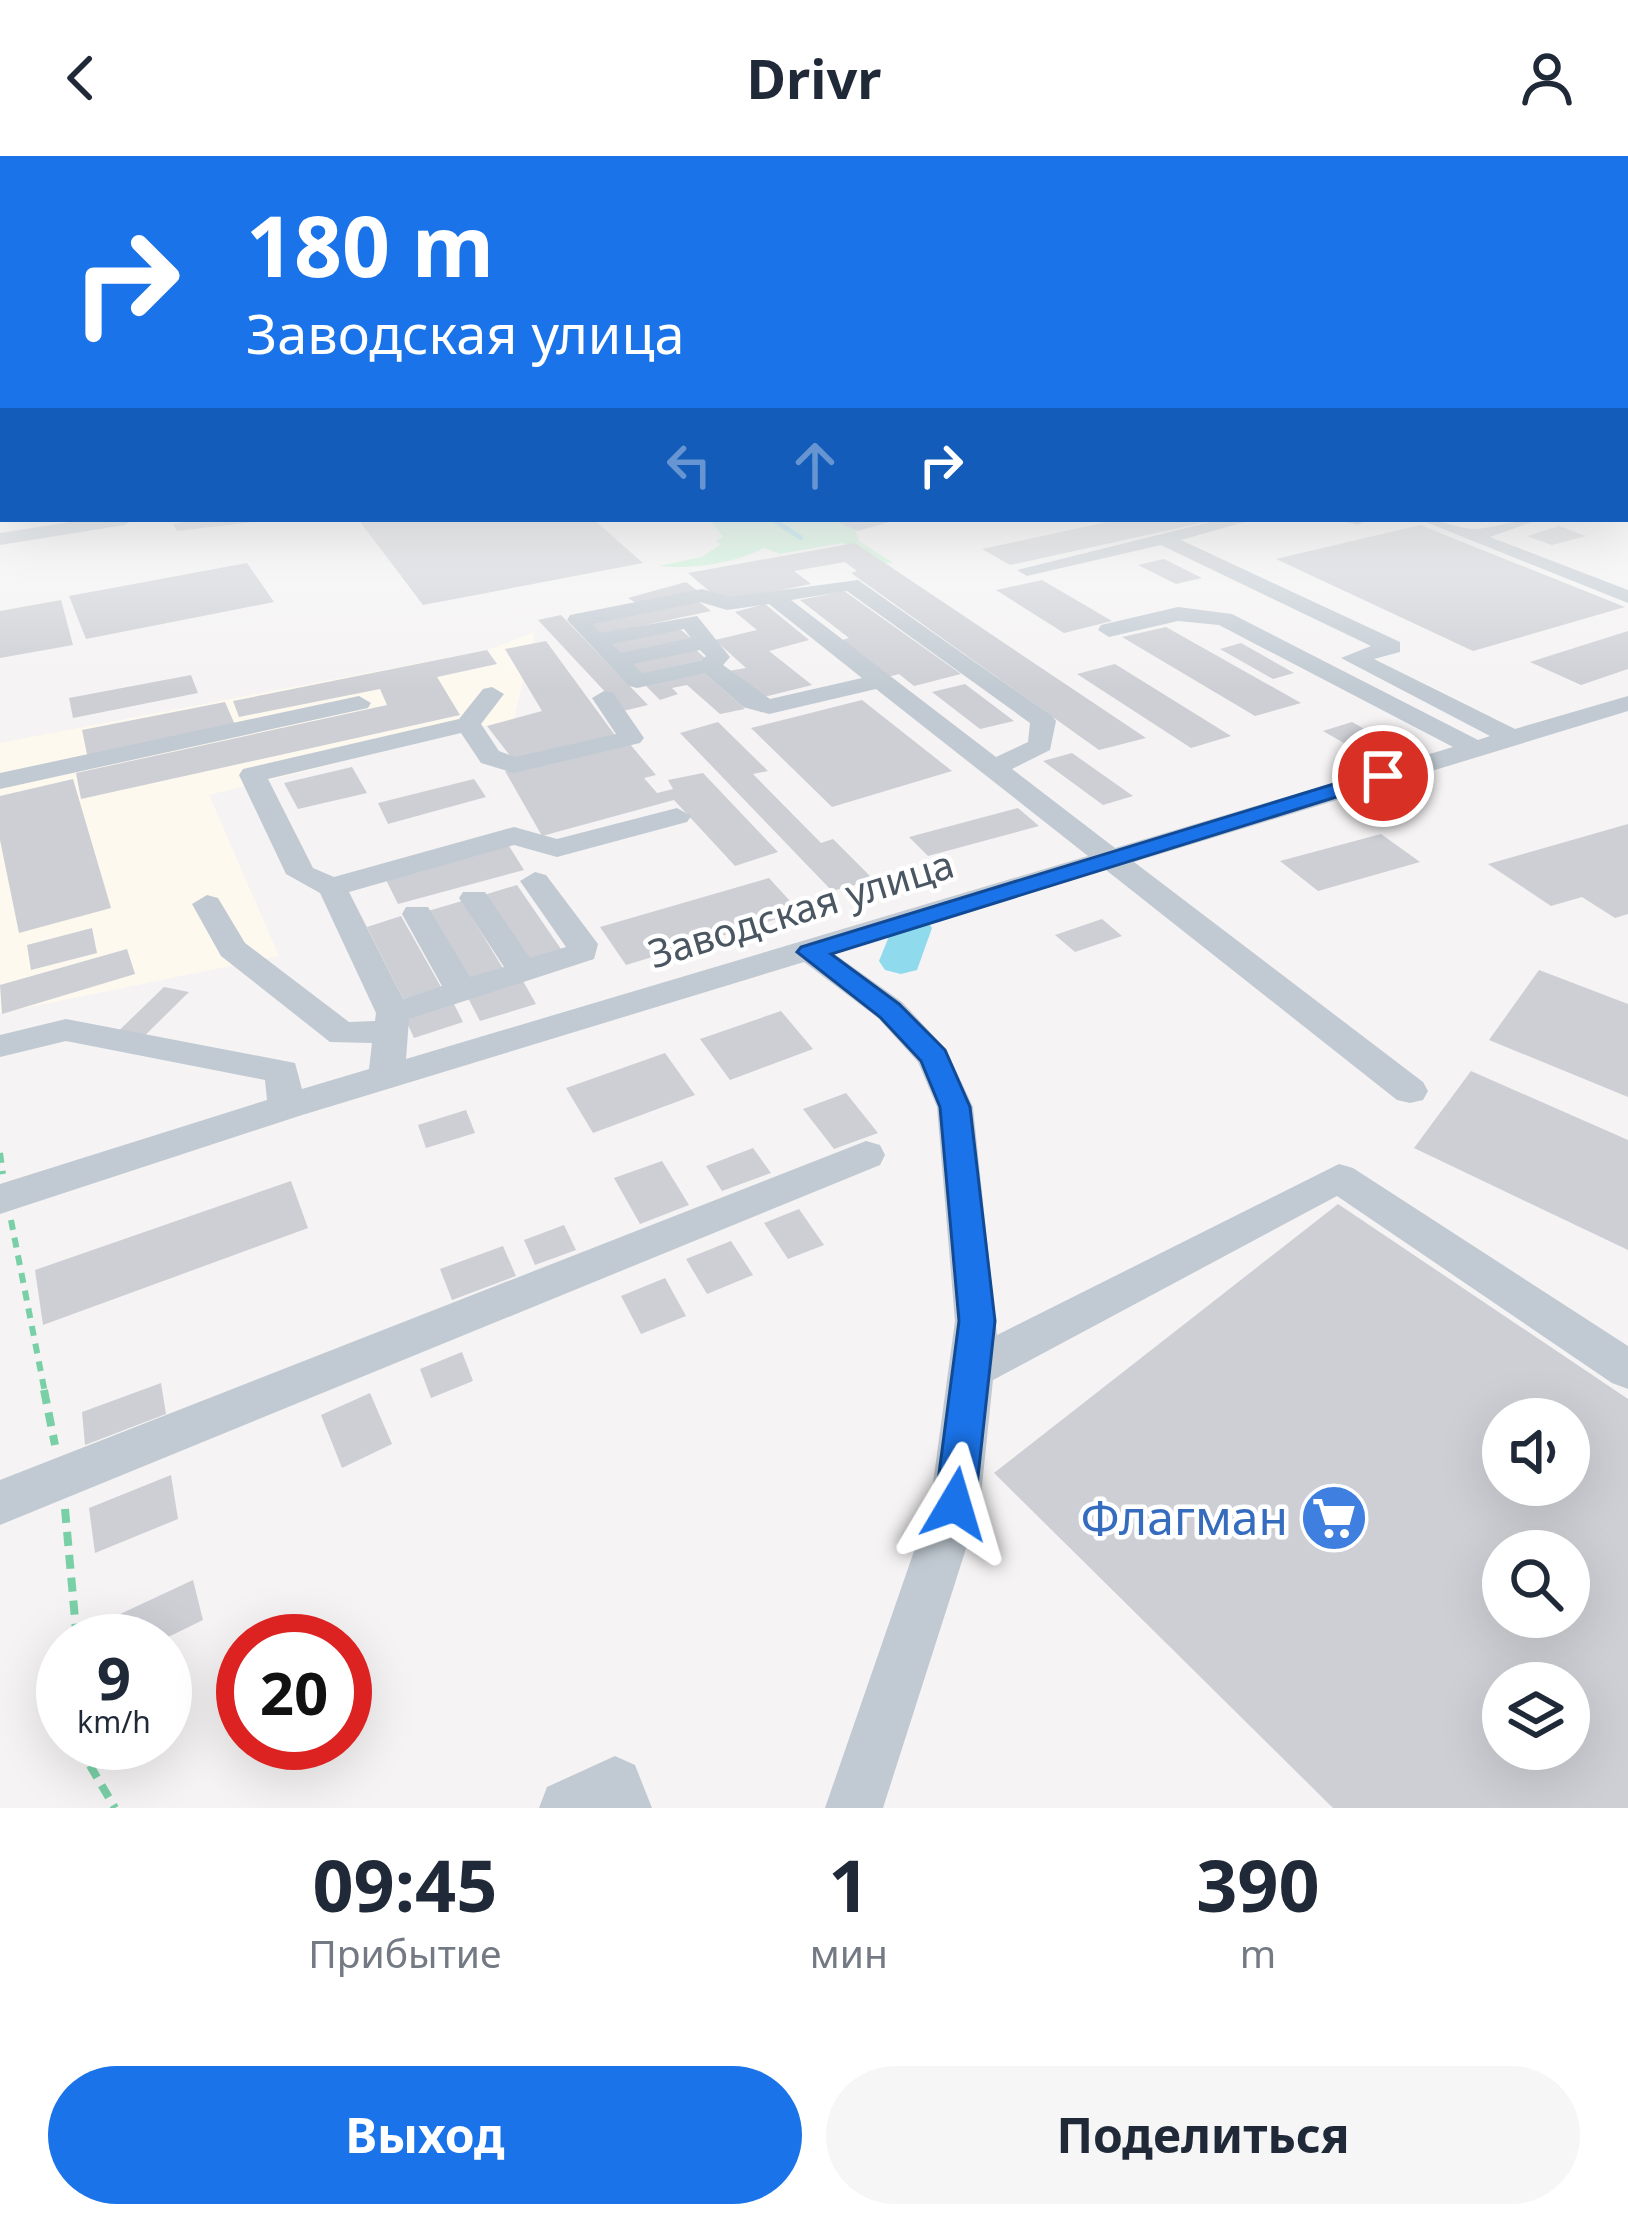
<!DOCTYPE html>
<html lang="ru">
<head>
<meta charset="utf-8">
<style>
	:root { --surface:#fff; --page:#f6f6f7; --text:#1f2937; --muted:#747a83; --accent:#1a73e8 }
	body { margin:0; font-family:"Noto Sans",sans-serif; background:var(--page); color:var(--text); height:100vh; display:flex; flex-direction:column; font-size:45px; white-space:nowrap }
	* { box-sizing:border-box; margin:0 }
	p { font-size:39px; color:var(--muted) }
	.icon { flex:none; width:66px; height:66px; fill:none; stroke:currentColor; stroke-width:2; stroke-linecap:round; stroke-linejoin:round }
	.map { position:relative; height:1652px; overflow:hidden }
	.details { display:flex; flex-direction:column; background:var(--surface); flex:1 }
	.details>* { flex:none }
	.hud { position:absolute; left:0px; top:0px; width:1629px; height:366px; box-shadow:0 12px 48px #0002; background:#1a73e8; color:#fff; overflow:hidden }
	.fabs { position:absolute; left:1482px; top:1242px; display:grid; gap:24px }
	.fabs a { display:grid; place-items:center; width:108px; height:108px; border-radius:50%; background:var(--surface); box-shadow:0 12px 48px #0002; font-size:60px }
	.speed { position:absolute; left:36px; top:1458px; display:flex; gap:24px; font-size:60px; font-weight:700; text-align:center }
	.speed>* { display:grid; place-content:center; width:156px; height:156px; border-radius:50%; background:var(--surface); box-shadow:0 12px 48px #0002; line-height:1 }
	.speed small { font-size:30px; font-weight:400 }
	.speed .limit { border:18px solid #d22; background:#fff; color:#111 }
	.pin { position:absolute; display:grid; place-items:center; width:102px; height:102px; color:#fff; margin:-51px; border:6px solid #fff; border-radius:50%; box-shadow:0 3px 12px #0007 }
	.me { position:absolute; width:132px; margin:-66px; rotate:7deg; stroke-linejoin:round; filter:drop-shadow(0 0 9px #0008) }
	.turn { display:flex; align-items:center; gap:42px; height:252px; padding:0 48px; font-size:54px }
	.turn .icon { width:156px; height:156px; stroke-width:2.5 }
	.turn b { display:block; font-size:84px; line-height:102px }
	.lanes { display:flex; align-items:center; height:114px; padding:0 48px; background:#0003; justify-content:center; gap:60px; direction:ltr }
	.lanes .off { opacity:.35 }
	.eta { display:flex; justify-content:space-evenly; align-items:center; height:204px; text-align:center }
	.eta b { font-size:72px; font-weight:700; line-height:84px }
	.primary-button { display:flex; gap:24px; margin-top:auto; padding:24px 48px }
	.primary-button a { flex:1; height:138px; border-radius:72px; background:var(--accent); color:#fff; font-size:48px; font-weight:700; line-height:138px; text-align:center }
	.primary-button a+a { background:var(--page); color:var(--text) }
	header { display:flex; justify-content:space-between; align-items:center; height:156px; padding:0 48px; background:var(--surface); font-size:54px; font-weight:700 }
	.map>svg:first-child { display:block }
</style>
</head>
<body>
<header><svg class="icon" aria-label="back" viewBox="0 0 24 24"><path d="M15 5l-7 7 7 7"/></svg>Drivr<svg class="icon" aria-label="person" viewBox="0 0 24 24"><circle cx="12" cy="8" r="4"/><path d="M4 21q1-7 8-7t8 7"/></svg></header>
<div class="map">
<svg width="1628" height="1652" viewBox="0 0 1628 1652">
	<rect width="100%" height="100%" fill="#f5f3f3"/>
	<path fill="#fdf9ef" d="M 535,476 L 514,563 L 209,639 L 279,800 L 0,857 L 0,587 L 487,494 Z"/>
	<path fill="#c3f1d5" d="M 709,363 L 833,363 L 855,372 L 859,385 L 893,407 L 867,406 L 842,387 L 780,398 L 764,392 C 735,407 691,414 659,410 L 702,401 L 721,388 L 715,385 L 723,381 Z"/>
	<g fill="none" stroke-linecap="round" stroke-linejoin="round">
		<path stroke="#90daee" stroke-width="4.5" d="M 772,363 L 801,382"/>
		<path fill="#90daee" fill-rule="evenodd" d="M 911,759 L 926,763 L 932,772 L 917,814 L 901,818 L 885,814 L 879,805 L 896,763 Z"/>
	</g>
	<path fill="#cdcfd5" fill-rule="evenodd" d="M 204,363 L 263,363 L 263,365 L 177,375 L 173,368 Z
		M 358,363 L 593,363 L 643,407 L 423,449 Z
		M 1121,363 L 1211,365 L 1010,409 L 982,393 Z
		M 1420,369 L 1625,451 L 1473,495 L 1276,403 Z
		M 1559,370 L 1586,380 L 1552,389 L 1527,380 Z
		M 855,387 L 1146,582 L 1099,594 L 851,417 L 857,415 L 845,406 L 794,415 L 811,428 L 722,446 L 688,417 Z
		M 1164,403 L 1202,422 L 1176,428 L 1138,409 Z
		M 247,407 L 274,446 L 86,483 L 69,440 Z
		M 1042,424 L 1112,465 L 1064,477 L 996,434 Z
		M 686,426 L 698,435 L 641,450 L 628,442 Z
		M 844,435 L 961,518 L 914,530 L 899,518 L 884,522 L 835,486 L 849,482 L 800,444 Z
		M 61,444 L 73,489 L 0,502 L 0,455 Z
		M 697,444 L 711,455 L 599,479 L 587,465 Z
		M 765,448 L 809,484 L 769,495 L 812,529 L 760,542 L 728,515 L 746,512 L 715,484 L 757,474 L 735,456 Z
		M 561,459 L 648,549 L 623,555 L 538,464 Z
		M 676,470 L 692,483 L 620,500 L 607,486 Z
		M 1166,471 L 1301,547 L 1255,560 L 1122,481 Z
		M 1628,475 L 1628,513 L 1581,529 L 1530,506 Z
		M 546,485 L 617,582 L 514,605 L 487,570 L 542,555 L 505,493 Z
		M 1241,487 L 1294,517 L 1273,523 L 1220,493 Z
		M 693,491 L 706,503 L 635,519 L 623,507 Z
		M 487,494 L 497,508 L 437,521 L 460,559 L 81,643 L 76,617 L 387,549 L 380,533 L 239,561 L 233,545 Z
		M 1115,508 L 1231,580 L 1191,592 L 1077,518 Z
		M 702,514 L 745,553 L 720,558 L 687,529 L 672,532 L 678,538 L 660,544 L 644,528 Z
		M 191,519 L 198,537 L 73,562 L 69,542 Z
		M 965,528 L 1014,565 L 980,573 L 932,536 Z
		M 862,544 L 952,615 L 832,651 L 751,572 Z
		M 225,546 L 236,571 L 88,603 L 82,574 Z
		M 718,566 L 768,615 L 753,618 L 821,687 L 833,683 L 874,724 L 832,735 L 680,577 Z
		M 1352,566 L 1393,589 L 1363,598 L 1323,575 Z
		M 629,587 L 656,619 L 644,622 L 657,637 L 673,633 L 668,624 L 703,617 L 778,696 L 735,710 L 674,644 L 542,680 L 505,615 Z
		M 1072,597 L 1133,640 L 1103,649 L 1043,605 Z
		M 352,611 L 367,637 L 298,653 L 284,627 Z
		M 73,623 L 111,752 L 19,777 L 0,684 L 0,640 Z
		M 474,623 L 486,641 L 388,668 L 378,647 Z
		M 1018,652 L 1039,670 L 928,700 L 909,681 Z
		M 1628,668 L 1628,758 L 1615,762 L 1582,741 L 1551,750 L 1488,708 Z
		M 1381,678 L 1420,706 L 1318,735 L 1280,705 Z
		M 509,690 L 524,714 L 398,748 L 385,722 Z
		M 769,722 L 800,756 L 626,809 L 600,771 Z
		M 517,729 L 563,796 L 527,807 L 484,739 Z
		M 462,745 L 504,814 L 468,825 L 428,755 Z
		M 401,760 L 441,831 L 403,843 L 367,771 Z
		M 1102,763 L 1122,780 L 1075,796 L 1055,779 Z
		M 92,772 L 97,797 L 31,814 L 27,789 Z
		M 127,793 L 135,818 L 2,858 L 0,829 Z
		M 1539,814 L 1628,848 L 1628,941 L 1489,884 Z
		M 523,825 L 536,848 L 480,865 L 468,842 Z
		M 164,831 L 189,836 L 128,896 L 102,891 Z
		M 453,846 L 463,866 L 414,882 L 404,860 Z
		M 781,855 L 813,893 L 730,924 L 700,883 Z
		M 665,897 L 695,939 L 593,977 L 566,932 Z
		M 1471,915 L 1628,984 L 1628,1094 L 1414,992 Z
		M 846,937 L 878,977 L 834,993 L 803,953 Z
		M 466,954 L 475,977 L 426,992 L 418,969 Z
		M 753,992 L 771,1017 L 722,1035 L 706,1010 Z
		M 662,1005 L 689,1049 L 640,1068 L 614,1022 Z
		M 291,1025 L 308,1072 L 43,1169 L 35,1114 Z
		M 1338,1048 L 1628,1243 L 1628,1652 L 1333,1652 L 994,1317 ZM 1503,1263 L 1569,1263 L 1569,1329 L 1503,1329 ZM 1503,1395 L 1569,1395 L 1569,1461 L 1503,1461 ZM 1503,1527 L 1569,1527 L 1569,1593 L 1503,1593 Z
		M 799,1053 L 824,1089 L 788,1103 L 764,1067 Z
		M 564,1069 L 576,1094 L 535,1109 L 524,1084 Z
		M 731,1085 L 753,1119 L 707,1138 L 686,1103 Z
		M 503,1090 L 516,1120 L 452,1144 L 440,1113 Z
		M 665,1122 L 686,1160 L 641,1178 L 621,1140 Z
		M 462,1196 L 473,1225 L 431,1242 L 420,1213 Z
		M 161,1227 L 166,1258 L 85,1289 L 82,1256 Z
		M 370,1237 L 392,1288 L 342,1312 L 321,1259 Z
		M 171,1319 L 178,1363 L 95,1397 L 89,1352 Z
		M 193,1424 L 203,1464 L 160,1485 L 90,1485 L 88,1473 Z"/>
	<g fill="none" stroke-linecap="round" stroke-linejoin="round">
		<path stroke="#7ad0a6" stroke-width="6" stroke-dasharray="10 8" stroke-linecap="butt" d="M 0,997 L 3,1018
			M 11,1064 L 45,1237"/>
		<path stroke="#7ad0a6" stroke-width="8" stroke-dasharray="14 9" stroke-linecap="butt" d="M 44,1234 L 55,1289
			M 65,1353 L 77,1485
			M 86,1587 L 88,1606 L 115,1652"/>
		<path fill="#c1cad2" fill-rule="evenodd" d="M 0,309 L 3,310 L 3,330 L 0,330 Z
			M 89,363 L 134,363 L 125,369 L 0,389 L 0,377 Z
			M 830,363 L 900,363 L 858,375 Z
			M 1222,363 L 1255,363 L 1181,384 L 1400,486 L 1400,496 L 1374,503 L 1515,573 L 1628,540 L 1628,555 L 1134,706 L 1423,926 L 1428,935 L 1423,944 L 1410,947 L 1397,944 L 1106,714 L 833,797 L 902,846 L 946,893 L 973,951 L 997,1179 L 1339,1008 L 1353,1012 L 1628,1190 L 1628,1233 L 1612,1227 L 1337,1040 L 993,1224 L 980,1349 L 883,1652 L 825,1652 L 930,1349 L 955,1165 L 937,951 L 918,906 L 878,862 L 804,806 L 299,960 L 0,1058 L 0,1028 L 267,944 L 265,924 L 66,885 L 0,901 L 0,879 L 66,863 L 295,907 L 302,933 L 369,913 L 372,887 L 330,886 L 221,800 L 192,748 L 207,739 L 218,742 L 245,787 L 349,866 L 375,865 L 376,857 L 320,737 L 286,718 L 239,619 L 243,613 L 459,563 L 483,533 L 492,531 L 504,538 L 481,568 L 499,595 L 515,601 L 616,578 L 592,542 L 604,535 L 613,537 L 644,582 L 640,587 L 514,617 L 481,607 L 461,577 L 268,623 L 313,712 L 334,721 L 514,671 L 557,683 L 677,652 L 691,660 L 687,666 L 557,701 L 514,689 L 349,736 L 403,843 L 442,830 L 402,758 L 406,751 L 428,751 L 470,821 L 504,811 L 459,742 L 463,736 L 485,736 L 530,802 L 566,791 L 520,725 L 535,716 L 546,719 L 598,788 L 594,803 L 409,863 L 406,903 L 1088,700 L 876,533 L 769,558 L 743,551 L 705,517 L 637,532 L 629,530 L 567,464 L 570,459 L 702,433 L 729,441 L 858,424 L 1052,560 L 1056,565 L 1050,594 L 1012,613 L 1115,692 L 1453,591 L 1219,469 L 1178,465 L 1109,481 L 1098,474 L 1101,469 L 1178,451 L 1232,458 L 1478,584 L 1490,580 L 1341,502 L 1371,490 L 1161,389 L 1027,420 L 1017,414 ZM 847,435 L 1030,567 L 1028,586 L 996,601 L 791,444 ZM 700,446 L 727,454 L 769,448 L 862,522 L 770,543 L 723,509 L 730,501 L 697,460 L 600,477 L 593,468 ZM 684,473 L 691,482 L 621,497 L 612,488 ZM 700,494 L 706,500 L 702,504 L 642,517 L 633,508 Z
			M 1335,363 L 1367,363 L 1358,369 Z
			M 1418,363 C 1438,363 1461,373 1474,373 C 1496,372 1517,363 1541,363 L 1490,381 L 1628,434 L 1628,447 Z
			M 359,540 L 371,547 L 368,552 L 0,633 L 0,617 Z
			M 866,985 L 880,989 L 885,999 L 880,1009 L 0,1369 L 0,1324 Z
			M 615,1600 L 635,1609 L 652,1652 L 539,1652 L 547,1631 Z"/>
		<path fill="#b3c2d1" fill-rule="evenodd" d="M 1626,346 L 1628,347 L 1628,361 L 1626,360 Z"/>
	</g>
	<linearGradient id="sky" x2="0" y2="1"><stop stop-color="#85c3ea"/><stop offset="0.57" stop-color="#fafafa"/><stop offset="1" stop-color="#fafafa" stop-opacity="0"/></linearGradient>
	<rect width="1628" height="534" fill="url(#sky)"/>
	<path fill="#1a73e8" stroke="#114b97" stroke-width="3" d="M 1383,613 L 1394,620 L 1391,624 L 831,798 L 899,848 L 945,894 L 970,951 L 995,1165 L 975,1348 L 969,1362 L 955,1367 L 941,1362 L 935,1348 L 959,1165 L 940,951 L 921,905 L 880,861 L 797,796 L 801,791 Z"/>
	<defs>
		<g id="supermarket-disc" transform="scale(3.45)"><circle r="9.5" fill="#3f7fe0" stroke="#fff"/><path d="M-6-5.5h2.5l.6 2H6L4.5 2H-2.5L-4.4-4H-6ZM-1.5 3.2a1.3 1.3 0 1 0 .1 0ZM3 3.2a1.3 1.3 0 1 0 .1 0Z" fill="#fff"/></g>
	</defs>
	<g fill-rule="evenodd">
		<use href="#supermarket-disc" x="1334" y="1362"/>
	</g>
	<g text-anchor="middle" stroke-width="9" stroke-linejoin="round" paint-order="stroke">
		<g font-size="39" fill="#4a5661" stroke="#fff">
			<text transform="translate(801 753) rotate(-17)" y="14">Заводская улица</text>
		</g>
		<g font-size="48" fill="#366cbe" stroke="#fff" text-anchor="end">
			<text x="1288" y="1379">Флагман</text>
		</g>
	</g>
</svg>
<div class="fabs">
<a><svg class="icon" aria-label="sound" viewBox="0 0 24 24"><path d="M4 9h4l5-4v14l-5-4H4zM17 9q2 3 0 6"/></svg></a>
<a><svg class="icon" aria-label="search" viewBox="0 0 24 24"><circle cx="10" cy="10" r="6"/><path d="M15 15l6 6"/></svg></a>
<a><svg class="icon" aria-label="layers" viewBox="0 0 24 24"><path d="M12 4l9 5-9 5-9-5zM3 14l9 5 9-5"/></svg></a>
</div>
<div class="speed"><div>9<small>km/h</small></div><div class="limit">20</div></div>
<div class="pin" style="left:1383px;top:620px;background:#d93025"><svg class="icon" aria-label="arrive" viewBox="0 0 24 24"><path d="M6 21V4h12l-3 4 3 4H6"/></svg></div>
<svg class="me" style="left:955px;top:1348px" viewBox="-20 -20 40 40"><path d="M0-17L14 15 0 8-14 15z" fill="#1a73e8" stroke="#fff" stroke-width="4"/></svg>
<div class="hud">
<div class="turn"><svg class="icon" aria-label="right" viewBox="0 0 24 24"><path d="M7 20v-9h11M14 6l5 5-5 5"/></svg><div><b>180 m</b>Заводская улица</div></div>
<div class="lanes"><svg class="icon off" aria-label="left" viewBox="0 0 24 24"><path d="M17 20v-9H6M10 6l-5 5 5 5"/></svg><svg class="icon off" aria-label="ahead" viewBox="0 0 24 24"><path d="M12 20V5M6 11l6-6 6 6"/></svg><svg class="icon" aria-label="right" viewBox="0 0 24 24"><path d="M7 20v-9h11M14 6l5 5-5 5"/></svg></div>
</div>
</div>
<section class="details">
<div class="eta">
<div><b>09:45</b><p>Прибытие</p></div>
<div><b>1</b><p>мин</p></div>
<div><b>390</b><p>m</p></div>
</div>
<div class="primary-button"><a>Выход</a><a>Поделиться</a></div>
</section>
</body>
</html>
